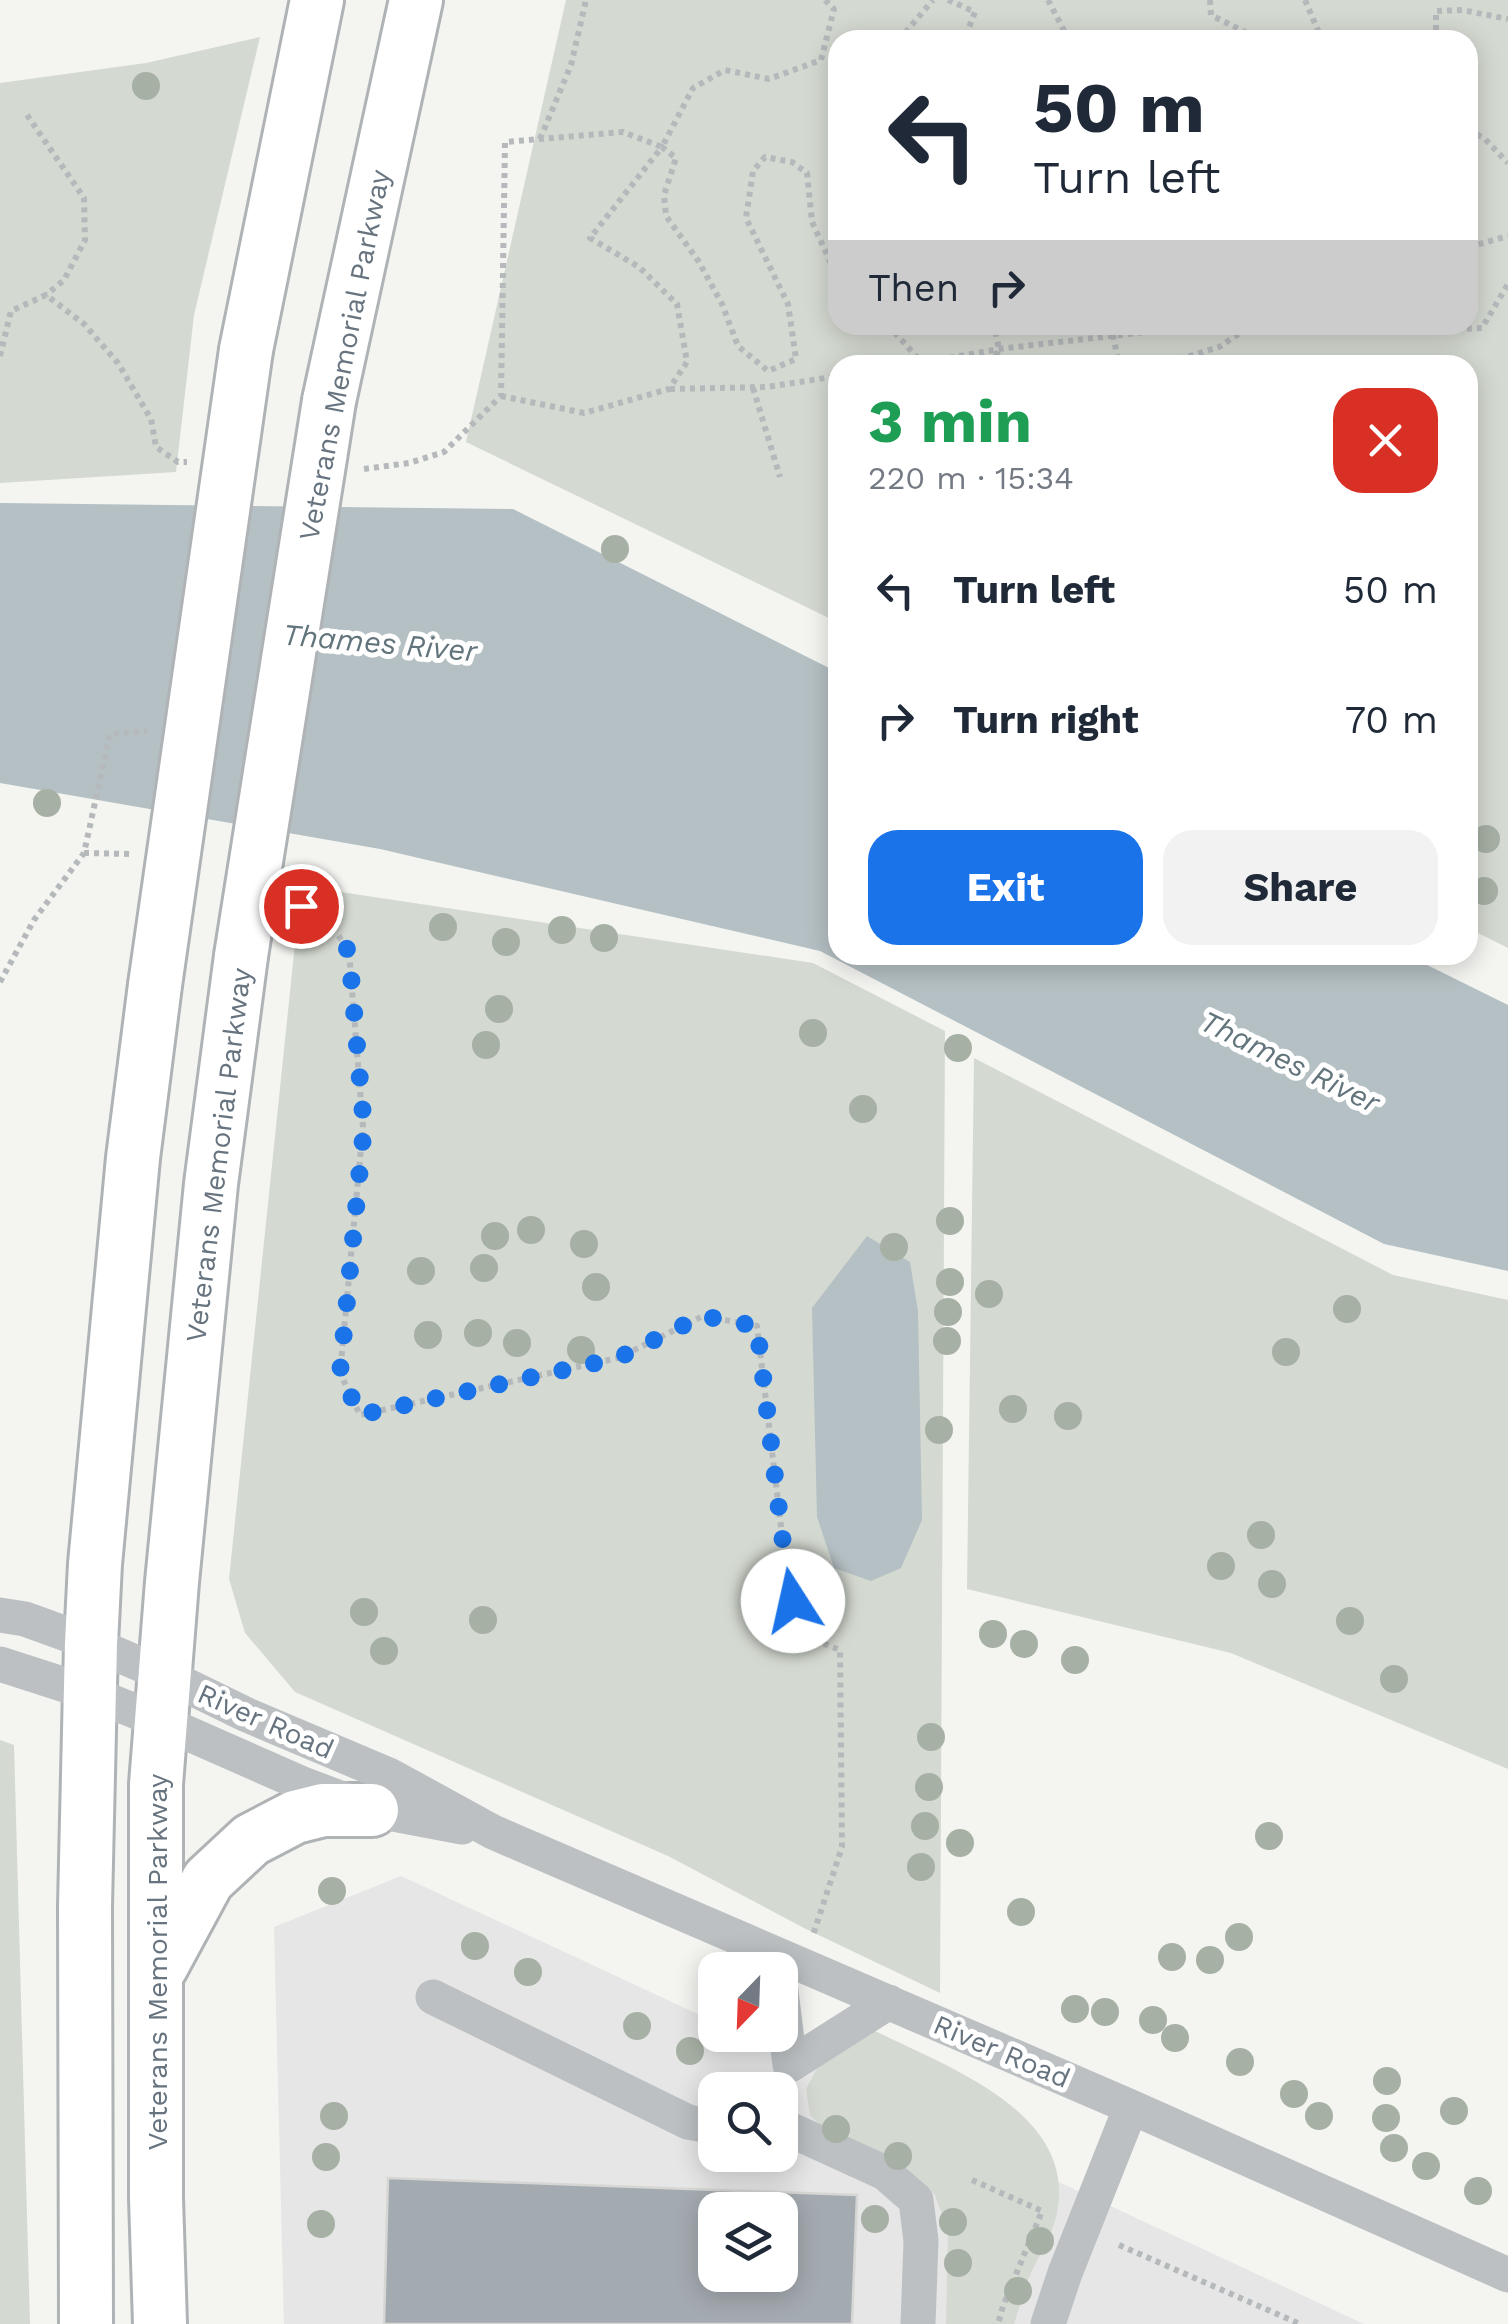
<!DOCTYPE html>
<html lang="en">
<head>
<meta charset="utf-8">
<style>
	:root { --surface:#fff; --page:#f2f2f3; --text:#1f2937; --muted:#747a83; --accent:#1a73e8 }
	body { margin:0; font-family:"Work Sans",sans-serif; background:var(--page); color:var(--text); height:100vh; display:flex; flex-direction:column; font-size:38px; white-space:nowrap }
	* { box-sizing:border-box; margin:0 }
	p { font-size:32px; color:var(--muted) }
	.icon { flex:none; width:55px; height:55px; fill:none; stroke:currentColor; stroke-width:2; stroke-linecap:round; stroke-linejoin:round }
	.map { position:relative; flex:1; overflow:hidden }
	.panel { position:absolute; left:828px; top:355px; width:650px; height:610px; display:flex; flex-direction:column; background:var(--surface); border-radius:30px; box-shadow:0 5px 25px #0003 }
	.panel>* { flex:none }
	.hud { position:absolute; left:828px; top:30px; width:650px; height:305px; border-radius:30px; box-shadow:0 5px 25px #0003; background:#fff; color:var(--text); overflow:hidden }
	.needle { width:65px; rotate:203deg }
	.fabs { position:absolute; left:698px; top:1952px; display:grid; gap:20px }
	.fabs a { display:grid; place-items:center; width:100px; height:100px; border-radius:20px; background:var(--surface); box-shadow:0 5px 25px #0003; font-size:50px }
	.pin { position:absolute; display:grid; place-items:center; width:85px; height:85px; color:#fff; margin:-42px; border:5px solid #fff; border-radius:50%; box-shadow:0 2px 10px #0007 }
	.me { position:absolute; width:110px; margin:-55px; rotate:350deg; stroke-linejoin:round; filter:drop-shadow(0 0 8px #0008) }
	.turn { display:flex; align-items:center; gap:35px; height:210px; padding:0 40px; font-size:45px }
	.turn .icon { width:130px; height:130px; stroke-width:2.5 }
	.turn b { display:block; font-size:70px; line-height:85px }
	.then { display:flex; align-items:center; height:95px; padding:0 40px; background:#0003; gap:20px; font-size:38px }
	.round { display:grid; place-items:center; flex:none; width:105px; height:105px; border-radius:30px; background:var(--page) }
	.headline { display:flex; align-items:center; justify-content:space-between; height:170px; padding:0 40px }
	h1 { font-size:60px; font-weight:700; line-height:75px; color:#1e9e55 }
	.button { display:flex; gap:20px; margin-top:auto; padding:20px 40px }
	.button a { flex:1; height:115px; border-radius:30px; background:var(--accent); color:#fff; font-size:40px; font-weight:700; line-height:115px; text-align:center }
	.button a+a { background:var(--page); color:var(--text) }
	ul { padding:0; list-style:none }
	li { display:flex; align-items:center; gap:30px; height:130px; padding:0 40px }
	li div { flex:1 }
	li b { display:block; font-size:38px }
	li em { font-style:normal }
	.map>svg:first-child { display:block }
</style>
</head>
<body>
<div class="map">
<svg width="1508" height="2324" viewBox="0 0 1508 2324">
	<rect width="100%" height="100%" fill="#f4f5f1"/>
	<path fill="#e5e6e5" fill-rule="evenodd" d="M 401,1876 L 715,2022 L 715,2035 L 743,2035 L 1364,2324 L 284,2324 L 274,1927 ZM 715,2090 L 780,2090 L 780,2155 L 715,2155 ZM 715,2210 L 780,2210 L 780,2275 L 715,2275 Z"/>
	<path fill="#d4d9d1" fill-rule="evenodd" d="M 566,0 L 1508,0 L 1508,948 L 1468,928 L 1468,365 L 838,365 L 837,622 L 466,442 ZM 1468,40 L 1468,325 L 838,325 L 838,40 Z
		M 260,37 L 194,315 L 176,472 L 0,483 L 0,83 L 146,63 Z
		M 301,886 L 813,963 L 945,1031 L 940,1993 L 804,1928 L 668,1856 L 295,1692 L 245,1633 L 229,1579 Z
		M 974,1058 L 1393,1275 L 1508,1300 L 1508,1769 L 1231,1653 L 967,1589 Z
		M 0,1740 L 14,1745 L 30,2324 L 0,2324 Z
		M 875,2031 C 947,2067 1081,2113 1056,2217 C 1051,2239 1036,2259 1028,2280 C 1023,2294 1019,2309 1014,2324 L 946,2324 L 948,2232 L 935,2195 L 901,2163 L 825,2131 L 810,2115 L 806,2089 L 822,2059 Z"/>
	<path fill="#b5c0c4" d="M 0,503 L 513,509 L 837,672 L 838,955 L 1407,955 L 1508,1005 L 1508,1271 L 1384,1244 L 820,951 L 380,849 L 0,783 Z
		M 867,1236 L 910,1262 L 918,1311 L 922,1520 L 901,1568 L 871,1581 L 834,1568 L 817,1517 L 812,1308 Z"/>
	<path fill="#a4abb0" stroke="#d6d6d4" stroke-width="2.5" fill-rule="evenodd" d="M 388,2178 L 857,2195 L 852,2324 L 384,2324 ZM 715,2210 L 780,2210 L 780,2275 L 715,2275 Z"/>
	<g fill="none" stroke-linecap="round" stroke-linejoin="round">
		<g stroke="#b0b3b6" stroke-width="58">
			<path id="highway" d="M 246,350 L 317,0
				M 329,401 L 416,0
				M 161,1967 L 208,1880 L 251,1840 L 295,1817 L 323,1810 L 372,1810
				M 86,2324 L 85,1906 L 91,1643 L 95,1564 L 133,1158 L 155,985
				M 160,2324 L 156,2198 L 156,1784 L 172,1582 L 211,1184 L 241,956"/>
		</g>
		<path stroke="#b6b9bb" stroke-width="6" stroke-dasharray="5 5" stroke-linecap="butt" d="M 948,0 L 975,12 L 964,40
			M 1048,0 L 1069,40
			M 1210,0 L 1211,15 L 1261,40
			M 1305,0 L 1322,40
			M 899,40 L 933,0
			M 1436,40 L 1436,11 L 1462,10 L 1508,19
			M 27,115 L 84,198 L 85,240 L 64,280 L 46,295
			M 1468,130 L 1484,138 L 1508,163
			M 540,139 L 571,65 L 586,0
			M 1468,211 L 1470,217 L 1472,270 L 1468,295
			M 1469,247 L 1508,236
			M 888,325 L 924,365
			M 1111,325 L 1119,365
			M 1462,325 L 1461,329 L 1482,328 L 1508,284
			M 0,356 L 11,311 L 46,295 L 84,324 L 118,363 L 151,419 L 156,447 L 178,462 L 187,462
			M 910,365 L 999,349 L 1163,330 L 1179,325
			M 992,365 L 999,349 L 994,325
			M 1160,365 L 1219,347 L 1252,325
			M 753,388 L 780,477
			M 670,389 L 767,387 L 838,376
			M 501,396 L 584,413 L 669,389 L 687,362 L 677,304 L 639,267 L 590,238 L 662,147 L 676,158 L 664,195 L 666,216 L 699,262 L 722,304 L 738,346 L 768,371 L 796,359 L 788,304 L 746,218 L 753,171 L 765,157 L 792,162 L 807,173 L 812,222 L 834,270 L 838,273
			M 364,469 L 409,463 L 444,452 L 501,396 L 505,142 L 623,132 L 662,147 L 693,88 L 725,70 L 769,79 L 821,60 L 834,9 L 825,0
			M 84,853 L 131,854
			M 292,900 L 330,922 L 349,952 L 363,1127 L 340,1373 L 360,1415 L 618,1358 L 703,1316 L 757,1326 L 786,1568 L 799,1634 L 840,1650 L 842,1847 L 813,1935
			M 0,982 L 34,920 L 84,853 L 110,734 L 147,731
			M 972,2180 L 1042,2211 L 1003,2306 L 998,2324
			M 1119,2245 L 1300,2324"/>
		<path stroke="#bcc0c3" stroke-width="35" d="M 0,1615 L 25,1619 L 91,1643 L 165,1675 L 247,1715 L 389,1775 L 493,1832 L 1131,2107 L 1508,2275
			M 0,1664 L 90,1693 L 162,1722 L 305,1785 L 372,1810 L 462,1827
			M 780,1983 L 790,2065 L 889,2002
			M 433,1997 L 688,2122 L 715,2127
			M 780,2125 L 885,2173 L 916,2200 L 921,2241 L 918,2324
			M 1048,2324 L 1065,2273 L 1131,2107"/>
		<use href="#highway" stroke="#fff" stroke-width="52"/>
		<g stroke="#b0b3b6" stroke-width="58" stroke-linecap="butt">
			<path id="highway-bridge" d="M 241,956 L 329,401
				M 155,985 L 246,350"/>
		</g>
		<use href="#highway-bridge" stroke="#fff" stroke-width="52"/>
	</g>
	<g fill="#a7b0a4">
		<circle cx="146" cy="86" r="14"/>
		<circle cx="615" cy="549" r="14"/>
		<circle cx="47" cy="803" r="14"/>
		<circle cx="1486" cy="839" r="14"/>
		<circle cx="1484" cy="891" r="14"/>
		<circle cx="443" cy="927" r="14"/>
		<circle cx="562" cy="930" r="14"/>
		<circle cx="604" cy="938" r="14"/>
		<circle cx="506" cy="942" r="14"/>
		<circle cx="499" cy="1009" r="14"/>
		<circle cx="813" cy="1033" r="14"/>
		<circle cx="486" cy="1045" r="14"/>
		<circle cx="958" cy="1048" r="14"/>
		<circle cx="863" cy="1109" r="14"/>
		<circle cx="950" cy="1221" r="14"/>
		<circle cx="531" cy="1230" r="14"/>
		<circle cx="495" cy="1236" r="14"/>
		<circle cx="584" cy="1244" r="14"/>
		<circle cx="894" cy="1247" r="14"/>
		<circle cx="484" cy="1268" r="14"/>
		<circle cx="421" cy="1271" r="14"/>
		<circle cx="950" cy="1282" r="14"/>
		<circle cx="596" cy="1287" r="14"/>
		<circle cx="989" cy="1294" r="14"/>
		<circle cx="1347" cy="1309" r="14"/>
		<circle cx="948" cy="1312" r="14"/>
		<circle cx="478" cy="1333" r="14"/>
		<circle cx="428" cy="1335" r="14"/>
		<circle cx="947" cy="1341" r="14"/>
		<circle cx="517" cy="1343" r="14"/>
		<circle cx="581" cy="1350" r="14"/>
		<circle cx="1286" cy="1352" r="14"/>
		<circle cx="1013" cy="1409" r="14"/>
		<circle cx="1068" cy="1416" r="14"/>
		<circle cx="939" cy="1430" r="14"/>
		<circle cx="1261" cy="1535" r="14"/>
		<circle cx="1221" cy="1566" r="14"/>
		<circle cx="1272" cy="1584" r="14"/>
		<circle cx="364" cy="1612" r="14"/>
		<circle cx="483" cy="1620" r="14"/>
		<circle cx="1350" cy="1621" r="14"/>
		<circle cx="993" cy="1634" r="14"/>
		<circle cx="1024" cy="1644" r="14"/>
		<circle cx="384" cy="1651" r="14"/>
		<circle cx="1075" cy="1660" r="14"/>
		<circle cx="1394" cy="1679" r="14"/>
		<circle cx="931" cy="1737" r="14"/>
		<circle cx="929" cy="1787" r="14"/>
		<circle cx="925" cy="1826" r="14"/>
		<circle cx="1269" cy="1836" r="14"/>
		<circle cx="960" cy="1843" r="14"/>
		<circle cx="921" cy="1867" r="14"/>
		<circle cx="332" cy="1891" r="14"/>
		<circle cx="1021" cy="1912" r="14"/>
		<circle cx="1239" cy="1937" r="14"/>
		<circle cx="475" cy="1946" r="14"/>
		<circle cx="1172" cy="1957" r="14"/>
		<circle cx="1210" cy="1960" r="14"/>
		<circle cx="528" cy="1972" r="14"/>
		<circle cx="1075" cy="2009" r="14"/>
		<circle cx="1105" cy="2012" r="14"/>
		<circle cx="1153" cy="2020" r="14"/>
		<circle cx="637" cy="2026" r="14"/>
		<circle cx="1175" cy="2038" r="14"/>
		<circle cx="690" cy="2051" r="14"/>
		<circle cx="1240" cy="2062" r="14"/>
		<circle cx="1387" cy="2081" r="14"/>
		<circle cx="1294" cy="2094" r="14"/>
		<circle cx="1454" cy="2111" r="14"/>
		<circle cx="334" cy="2116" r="14"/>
		<circle cx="1319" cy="2116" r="14"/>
		<circle cx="1386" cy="2118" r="14"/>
		<circle cx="836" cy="2129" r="14"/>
		<circle cx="1394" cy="2148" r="14"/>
		<circle cx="898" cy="2156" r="14"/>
		<circle cx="326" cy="2157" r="14"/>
		<circle cx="1426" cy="2166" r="14"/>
		<circle cx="1478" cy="2191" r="14"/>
		<circle cx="875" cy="2219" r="14"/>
		<circle cx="953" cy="2222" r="14"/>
		<circle cx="321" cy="2224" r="14"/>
		<circle cx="1040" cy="2241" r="14"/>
		<circle cx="958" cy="2263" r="14"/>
		<circle cx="1018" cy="2291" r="14"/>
	</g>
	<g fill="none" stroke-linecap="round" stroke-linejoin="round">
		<path stroke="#1a73e8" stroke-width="18" stroke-dasharray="0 32.4" d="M 301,906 L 330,922 L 349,952 L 364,1127 L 340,1373 L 360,1415 L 618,1358 L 702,1316 L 757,1326 L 786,1568 L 793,1601"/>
	</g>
	<g text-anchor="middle" stroke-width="10" stroke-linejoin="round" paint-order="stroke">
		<g font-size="28" fill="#67747f" stroke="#fff">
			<text transform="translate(344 355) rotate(-79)" y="10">Veterans Memorial Parkway</text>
			<text transform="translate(218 1155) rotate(-83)" y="10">Veterans Memorial Parkway</text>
			<text transform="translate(266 1721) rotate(24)" y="10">River Road</text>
			<text transform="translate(157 1962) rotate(-90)" y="10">Veterans Memorial Parkway</text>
			<text transform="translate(1002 2051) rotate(23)" y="10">River Road</text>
		</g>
		<g font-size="30" font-style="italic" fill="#63757c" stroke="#fff">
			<text transform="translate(380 643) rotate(5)" y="10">Thames River</text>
			<text transform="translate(1290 1062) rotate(26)" y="10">Thames River</text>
		</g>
	</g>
</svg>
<div class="fabs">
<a><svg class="needle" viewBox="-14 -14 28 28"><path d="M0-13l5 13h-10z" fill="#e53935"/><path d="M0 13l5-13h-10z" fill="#747a83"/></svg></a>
<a><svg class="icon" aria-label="search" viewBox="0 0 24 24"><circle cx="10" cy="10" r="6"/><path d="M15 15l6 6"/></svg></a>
<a><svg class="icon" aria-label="layers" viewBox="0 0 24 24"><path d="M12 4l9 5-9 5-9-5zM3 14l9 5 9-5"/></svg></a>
</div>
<div class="pin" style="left:301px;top:906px;background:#d93025"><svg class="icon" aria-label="arrive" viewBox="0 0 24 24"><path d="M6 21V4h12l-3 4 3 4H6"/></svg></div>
<svg class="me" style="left:793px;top:1601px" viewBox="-20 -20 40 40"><circle r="19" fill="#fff"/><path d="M0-13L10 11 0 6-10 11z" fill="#1a73e8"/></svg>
<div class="hud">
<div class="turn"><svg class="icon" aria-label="left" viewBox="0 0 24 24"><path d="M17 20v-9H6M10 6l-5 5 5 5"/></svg><div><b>50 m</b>Turn left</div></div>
<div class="then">Then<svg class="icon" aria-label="right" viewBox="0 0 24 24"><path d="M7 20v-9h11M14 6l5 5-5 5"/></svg></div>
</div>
<section class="panel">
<div class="headline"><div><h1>3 min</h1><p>220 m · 15:34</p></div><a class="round" style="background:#d93025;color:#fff"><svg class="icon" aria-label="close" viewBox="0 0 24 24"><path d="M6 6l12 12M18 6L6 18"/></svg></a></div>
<ul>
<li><svg class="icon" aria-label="left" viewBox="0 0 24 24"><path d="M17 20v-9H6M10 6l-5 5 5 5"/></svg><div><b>Turn left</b></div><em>50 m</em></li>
<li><svg class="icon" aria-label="right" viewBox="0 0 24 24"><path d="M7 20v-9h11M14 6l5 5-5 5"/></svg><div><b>Turn right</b></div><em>70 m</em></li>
</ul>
<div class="button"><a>Exit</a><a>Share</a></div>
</section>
</div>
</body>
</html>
